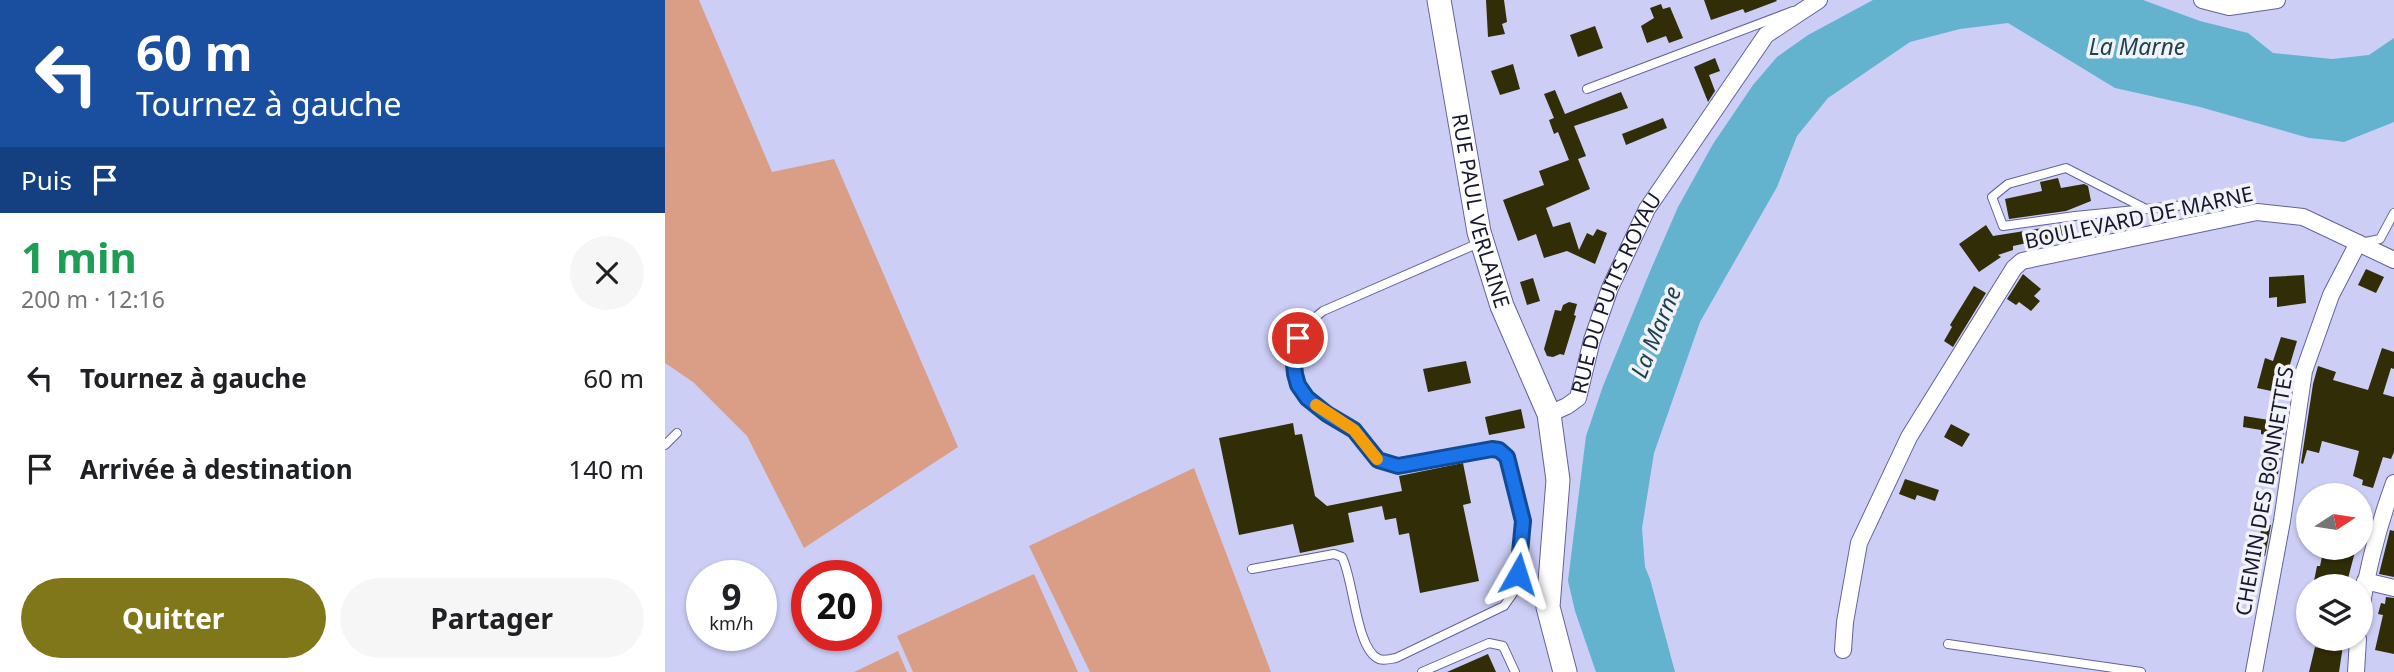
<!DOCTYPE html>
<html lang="fr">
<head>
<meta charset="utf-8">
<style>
	:root { --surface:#fff; --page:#f6f6f6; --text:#202124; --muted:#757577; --accent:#80761a }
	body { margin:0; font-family:"Noto Sans",sans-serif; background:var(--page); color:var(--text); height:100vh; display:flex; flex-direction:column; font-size:26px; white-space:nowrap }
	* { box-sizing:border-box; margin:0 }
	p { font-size:23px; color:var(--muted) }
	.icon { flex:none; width:38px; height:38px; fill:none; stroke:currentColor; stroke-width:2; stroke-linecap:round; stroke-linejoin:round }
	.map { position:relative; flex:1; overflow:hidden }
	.side { display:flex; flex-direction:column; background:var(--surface); width:665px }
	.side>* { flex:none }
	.banner { background:#1a4fa0; color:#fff; overflow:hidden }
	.needle { width:46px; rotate:78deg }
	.buttons { position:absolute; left:1631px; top:483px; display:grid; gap:14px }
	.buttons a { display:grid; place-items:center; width:77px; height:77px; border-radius:50%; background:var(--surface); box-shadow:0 2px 5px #0004; font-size:35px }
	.speed { position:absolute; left:21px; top:560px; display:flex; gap:14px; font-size:35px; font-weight:700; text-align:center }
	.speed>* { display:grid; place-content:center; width:91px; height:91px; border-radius:50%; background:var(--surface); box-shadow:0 2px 5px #0004; line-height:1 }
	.speed small { font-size:18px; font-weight:400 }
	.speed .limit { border:10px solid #d22; background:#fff; color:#111 }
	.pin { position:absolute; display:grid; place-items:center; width:60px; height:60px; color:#fff; margin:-30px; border:4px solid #fff; border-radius:50%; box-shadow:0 2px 7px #0007 }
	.me { position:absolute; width:77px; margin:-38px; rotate:6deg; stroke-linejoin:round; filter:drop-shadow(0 0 5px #0008) }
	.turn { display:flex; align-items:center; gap:24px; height:147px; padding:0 21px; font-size:32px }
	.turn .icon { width:91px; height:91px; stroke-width:2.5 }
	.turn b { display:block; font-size:49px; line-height:60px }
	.then { display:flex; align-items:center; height:66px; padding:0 21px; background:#0003; gap:14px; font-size:26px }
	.round { display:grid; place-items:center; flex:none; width:74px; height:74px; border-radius:37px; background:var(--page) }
	.head { display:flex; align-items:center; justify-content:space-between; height:119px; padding:0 21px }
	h1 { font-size:42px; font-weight:700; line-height:52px; color:#1e9e55 }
	.cta { display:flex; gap:14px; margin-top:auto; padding:14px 21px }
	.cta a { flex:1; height:80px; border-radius:42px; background:var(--accent); color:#fff; font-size:28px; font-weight:700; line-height:80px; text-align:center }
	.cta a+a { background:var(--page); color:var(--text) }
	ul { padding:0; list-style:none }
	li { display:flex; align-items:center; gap:21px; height:91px; padding:0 21px }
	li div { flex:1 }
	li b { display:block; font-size:26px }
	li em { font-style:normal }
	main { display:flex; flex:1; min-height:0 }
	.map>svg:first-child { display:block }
</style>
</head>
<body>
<main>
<section class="side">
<div class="banner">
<div class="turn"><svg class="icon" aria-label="left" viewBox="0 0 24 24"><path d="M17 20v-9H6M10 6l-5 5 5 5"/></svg><div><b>60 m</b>Tournez à gauche</div></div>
<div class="then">Puis<svg class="icon" aria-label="arrive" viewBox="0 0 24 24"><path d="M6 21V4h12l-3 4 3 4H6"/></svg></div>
</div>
<div class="head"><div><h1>1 min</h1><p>200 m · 12:16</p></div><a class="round"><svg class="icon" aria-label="close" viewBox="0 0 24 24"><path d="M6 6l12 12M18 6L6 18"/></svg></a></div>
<ul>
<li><svg class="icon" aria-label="left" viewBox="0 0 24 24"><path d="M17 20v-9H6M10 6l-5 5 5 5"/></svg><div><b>Tournez à gauche</b></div><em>60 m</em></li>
<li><svg class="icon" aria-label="arrive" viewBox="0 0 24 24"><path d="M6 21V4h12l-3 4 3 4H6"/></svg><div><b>Arrivée à destination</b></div><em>140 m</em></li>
</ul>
<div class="cta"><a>Quitter</a><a>Partager</a></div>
</section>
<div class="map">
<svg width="1729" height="672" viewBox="0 0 1729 672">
	<rect width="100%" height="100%" fill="#cccef6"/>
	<path fill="#da9e86" d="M 0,0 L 34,0 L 107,172 L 169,159 L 293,447 L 139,548 L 82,436 L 28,382 L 0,363 Z
		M 529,468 L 606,672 L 425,672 L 364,546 Z
		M 369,574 L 413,672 L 248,672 L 232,636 Z
		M 233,651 L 242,672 L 189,672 Z"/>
	<path fill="#64b3ce" d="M 1208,0 L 1478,0 L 1535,21 L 1583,33 L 1608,53 L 1667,59 L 1704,55 L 1729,38 L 1729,122 L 1679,142 L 1664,140 L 1644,138 L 1535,107 L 1450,88 L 1343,23 L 1295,29 L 1245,42 L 1163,98 L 1132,136 L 1112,187 L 1035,322 L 989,453 L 977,528 L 980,567 L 985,579 L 1010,672 L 931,672 L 910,611 L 903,581 L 921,436 L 938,386 L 986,269 L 1013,207 L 1048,144 L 1088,85 L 1112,57 L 1143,35 Z"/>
	<path fill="#312d07" d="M 821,0 L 839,0 L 842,22 L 837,24 L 840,34 L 823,37 Z
		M 1039,0 L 1111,0 L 1112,1 L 1080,13 L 1078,9 L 1046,20 Z
		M 996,4 L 998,9 L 1005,7 L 1018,38 L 1004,43 L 1001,36 L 982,43 L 976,26 L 989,18 L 985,8 Z
		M 930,26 L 938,48 L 913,57 L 905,35 Z
		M 1050,58 L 1055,71 L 1044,75 L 1050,91 L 1043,102 L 1029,67 Z
		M 848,64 L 855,89 L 835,95 L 826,71 Z
		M 890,90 L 900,114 L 956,92 L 963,108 L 909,126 L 921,156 L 913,159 L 925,189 L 881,208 L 888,227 L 905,222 L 914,250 L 922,233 L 928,236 L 932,229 L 942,233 L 930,264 L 902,251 L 879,258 L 871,234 L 853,241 L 838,200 L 879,185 L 874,171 L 904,160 L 893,132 L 889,134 L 884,120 L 889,118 L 879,94 Z
		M 998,118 L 1002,128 L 961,145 L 957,134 Z
		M 1393,178 L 1396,188 L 1419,184 L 1423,186 L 1426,201 L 1401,211 L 1344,219 L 1340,199 L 1377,191 L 1375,182 Z
		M 1403,224 L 1405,234 L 1348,246 L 1348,250 L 1333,255 L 1336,257 L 1314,272 L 1294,244 L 1321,225 L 1328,236 Z
		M 1701,269 L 1719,277 L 1711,293 L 1693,285 Z
		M 1358,274 L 1376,289 L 1369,296 L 1375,301 L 1366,311 L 1354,302 L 1351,305 L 1342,299 Z
		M 1639,275 L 1641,303 L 1612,307 L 1612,297 L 1604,298 L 1604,277 Z
		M 868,278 L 875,301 L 862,305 L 855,282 Z
		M 1309,286 L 1321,293 L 1288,347 L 1279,341 L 1287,327 L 1285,325 Z
		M 904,302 L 912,304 L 909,315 L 911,316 L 899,355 L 895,354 L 888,357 L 882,356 L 879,349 L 890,310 L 896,311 L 898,305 Z
		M 1616,337 L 1632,341 L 1620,381 L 1614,379 L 1611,392 L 1592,388 L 1600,358 L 1608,361 Z
		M 1717,348 L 1729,352 L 1729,369 L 1726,368 L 1718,394 L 1729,397 L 1729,452 L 1726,459 L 1718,457 L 1708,488 L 1697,485 L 1698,480 L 1688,476 L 1694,451 L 1657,441 L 1654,453 L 1642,450 L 1638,464 L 1636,463 L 1648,384 L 1653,366 L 1671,372 L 1668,380 L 1703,390 Z
		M 801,361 L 806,383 L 763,392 L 758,369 Z
		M 1621,406 L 1623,407 L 1613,474 L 1603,473 L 1608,437 L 1596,434 L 1596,430 L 1578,427 L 1579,416 L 1604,420 L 1604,413 L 1619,415 Z
		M 856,409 L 860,428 L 824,435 L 820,417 Z
		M 628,423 L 630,435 L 637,434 L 650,496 L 662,506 L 737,491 L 734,476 L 798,463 L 806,503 L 798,505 L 814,581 L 755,593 L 744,533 L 734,535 L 731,518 L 720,520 L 717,506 L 683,513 L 689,542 L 635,553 L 628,524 L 574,535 L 554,438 Z
		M 1286,424 L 1305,434 L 1297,447 L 1279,437 Z
		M 1240,479 L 1274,490 L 1270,501 L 1252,495 L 1250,500 L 1234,494 Z
		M 1597,524 L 1606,525 L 1600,556 L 1592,554 Z
		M 1725,530 L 1729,531 L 1729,577 L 1714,574 Z
		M 1665,548 L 1691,548 L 1681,586 L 1648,586 L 1652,566 L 1655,566 L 1657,557 L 1662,558 Z
		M 1721,597 L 1729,598 L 1729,654 L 1710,650 L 1718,615 L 1713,614 L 1716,603 L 1720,604 Z
		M 1661,639 L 1679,639 L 1674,672 L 1644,672 L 1650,647 L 1659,649 Z
		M 823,654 L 831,672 L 782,672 Z"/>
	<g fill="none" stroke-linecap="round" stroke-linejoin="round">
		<g stroke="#62629d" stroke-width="10">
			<path id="lane" d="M 922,89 L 1128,11
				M 1481,209 L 1401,168 L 1343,184 L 1327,197 L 1338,226 L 1410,216 L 1551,202 L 1575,214
				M 1696,243 L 1715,239 L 1729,213
				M 0,445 L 12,433
				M 587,569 L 669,554 L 677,557 C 689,580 691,650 714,659 C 719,661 725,659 731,658 L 839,606 L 851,589 L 858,521 L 842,457 L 834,450 L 827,449 L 733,466 C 701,459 710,445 689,430 C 675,419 657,413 644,400 C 629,385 624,358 632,339 C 638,327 648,319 658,311 L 814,243
				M 1283,644 L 1476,672
				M 757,672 L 824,643 L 838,646 L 850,672"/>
		</g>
		<g stroke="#62629d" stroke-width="18">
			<g id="street">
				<path d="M 1537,0 L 1564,7 L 1612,0"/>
				<path id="s1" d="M 884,414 L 902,406 L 913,398 L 927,340 L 945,288 L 982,209 L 1101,35 L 1154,0"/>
				<path d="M 1700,581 L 1729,588"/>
				<path d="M 1696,609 C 1703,566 1714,524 1729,483"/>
				<path d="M 1178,650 L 1180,622 L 1194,543 L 1244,437 L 1349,268 L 1357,261 L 1592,212 L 1638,217 L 1729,260"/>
				<path d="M 1589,672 L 1617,521 L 1639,371 L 1666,295 L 1693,243"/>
				<path d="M 1691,672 L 1693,639"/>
			</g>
		</g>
		<g stroke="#62629d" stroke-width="25">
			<g id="secondary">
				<path id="s2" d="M 774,0 L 814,232 L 837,306 L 884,414 L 893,480 L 883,607 L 900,672"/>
			</g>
		</g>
		<use href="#lane" stroke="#fff" stroke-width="8"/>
		<use href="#street" stroke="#fff" stroke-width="16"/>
		<use href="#secondary" stroke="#fff" stroke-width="23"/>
	</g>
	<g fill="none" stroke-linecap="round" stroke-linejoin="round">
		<g stroke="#114b97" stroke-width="18">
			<path id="route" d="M 633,338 L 628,353 L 630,374 L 633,385 L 642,398 L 662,414 L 689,430 L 713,460 L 733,466 L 827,449 L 834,450 L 842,457 L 858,521 L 853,574"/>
		</g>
		<use href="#route" stroke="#1a73e8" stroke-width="12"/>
		<path stroke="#f59e0b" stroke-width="12" d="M 651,405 L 689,430 L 712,459"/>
	</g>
	<g text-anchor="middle" stroke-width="7" stroke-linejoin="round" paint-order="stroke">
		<g font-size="21" fill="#17172e" stroke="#f2f2f9">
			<text dy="7" stroke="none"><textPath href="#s2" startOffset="215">RUE PAUL VERLAINE</textPath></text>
			<text transform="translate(1474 218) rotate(-12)" y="7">BOULEVARD DE MARNE</text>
			<text dy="7" stroke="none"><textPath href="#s1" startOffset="145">RUE DU PUITS ROYAU</textPath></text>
			<text transform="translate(1600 491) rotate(-80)" y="7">CHEMIN DES BONNETTES</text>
		</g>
		<g font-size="23" font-style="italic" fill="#1e424f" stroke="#f2f2f9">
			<text x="1472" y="55">La Marne</text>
			<text transform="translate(991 332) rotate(-68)" y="8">La Marne</text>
		</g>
	</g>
</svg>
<div class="buttons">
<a><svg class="needle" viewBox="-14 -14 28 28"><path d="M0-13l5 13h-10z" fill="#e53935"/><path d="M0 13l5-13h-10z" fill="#757577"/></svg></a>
<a><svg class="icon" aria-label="layers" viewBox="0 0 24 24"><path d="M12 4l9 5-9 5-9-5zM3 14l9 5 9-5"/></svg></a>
</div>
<div class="speed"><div>9<small>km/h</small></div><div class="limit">20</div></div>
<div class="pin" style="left:633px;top:338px;background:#d93025"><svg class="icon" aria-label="arrive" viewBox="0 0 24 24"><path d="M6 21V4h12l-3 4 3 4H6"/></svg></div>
<svg class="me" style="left:853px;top:574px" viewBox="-20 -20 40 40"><path d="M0-17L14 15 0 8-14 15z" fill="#1a73e8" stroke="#fff" stroke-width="4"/></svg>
</div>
</main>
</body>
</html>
